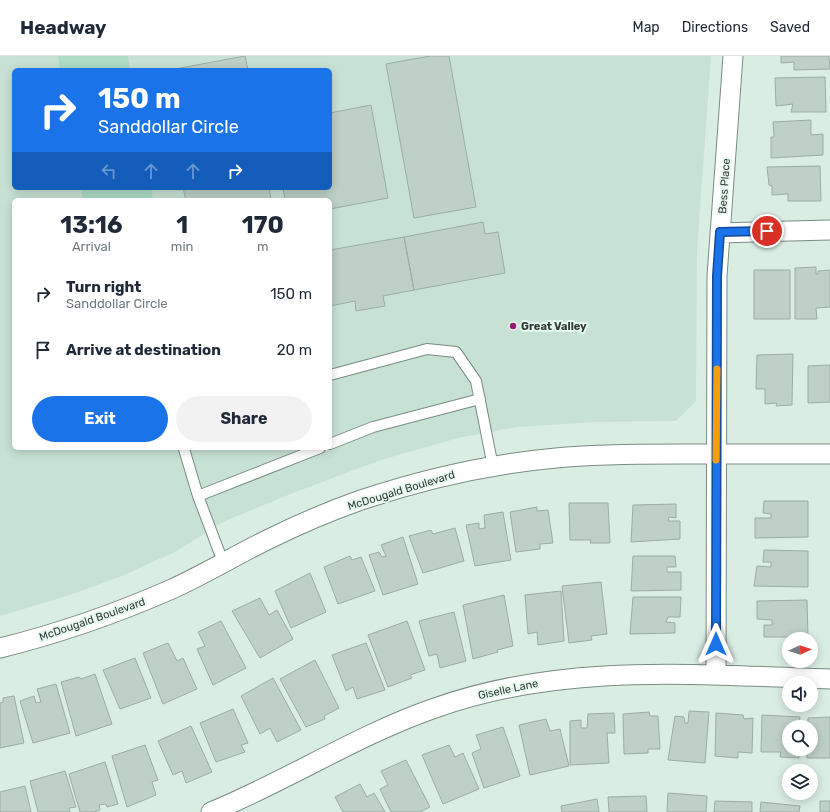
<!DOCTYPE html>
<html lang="en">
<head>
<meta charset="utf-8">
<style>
	:root { --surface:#fff; --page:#f2f2f3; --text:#1f2937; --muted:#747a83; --line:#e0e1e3; --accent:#1a73e8 }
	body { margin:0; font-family:Rubik,sans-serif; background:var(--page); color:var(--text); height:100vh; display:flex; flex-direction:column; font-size:15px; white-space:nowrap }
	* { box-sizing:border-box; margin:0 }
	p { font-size:13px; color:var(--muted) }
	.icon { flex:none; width:22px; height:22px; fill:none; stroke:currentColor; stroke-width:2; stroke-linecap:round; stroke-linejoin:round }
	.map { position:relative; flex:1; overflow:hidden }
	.sheet { position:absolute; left:12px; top:142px; width:320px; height:252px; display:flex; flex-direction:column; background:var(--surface); border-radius:6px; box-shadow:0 2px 10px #0003 }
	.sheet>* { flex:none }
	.guide { position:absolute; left:12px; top:12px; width:320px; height:122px; border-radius:6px; box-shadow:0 2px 10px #0003; background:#1a73e8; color:#fff; overflow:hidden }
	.needle { width:26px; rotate:86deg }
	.fabs { position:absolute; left:782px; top:576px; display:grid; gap:8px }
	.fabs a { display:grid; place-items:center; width:36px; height:36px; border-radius:50%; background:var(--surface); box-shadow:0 2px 10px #0003; font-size:20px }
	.pin { position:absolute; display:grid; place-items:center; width:34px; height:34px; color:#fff; margin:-17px; border:2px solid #fff; border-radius:50%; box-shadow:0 1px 4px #0007 }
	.me { position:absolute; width:44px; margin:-22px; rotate:0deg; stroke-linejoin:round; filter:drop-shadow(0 0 3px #0008) }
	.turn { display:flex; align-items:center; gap:14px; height:84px; padding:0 20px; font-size:18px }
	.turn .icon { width:52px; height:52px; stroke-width:2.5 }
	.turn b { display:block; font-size:28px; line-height:34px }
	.lanes { display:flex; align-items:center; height:38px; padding:0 20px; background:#0003; justify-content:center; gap:20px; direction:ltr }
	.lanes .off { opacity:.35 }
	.eta { display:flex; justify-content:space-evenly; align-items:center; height:68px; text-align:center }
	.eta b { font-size:24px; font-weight:700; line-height:28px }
	.button { display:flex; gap:8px; margin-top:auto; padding:8px 20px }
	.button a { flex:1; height:46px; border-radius:24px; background:var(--accent); color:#fff; font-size:16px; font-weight:700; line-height:46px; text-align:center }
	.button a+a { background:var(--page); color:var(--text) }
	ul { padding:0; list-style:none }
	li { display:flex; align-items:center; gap:12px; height:56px; padding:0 20px }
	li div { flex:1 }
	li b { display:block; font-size:15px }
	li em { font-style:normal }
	header { display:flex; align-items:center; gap:24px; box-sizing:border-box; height:56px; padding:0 20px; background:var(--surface); border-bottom:1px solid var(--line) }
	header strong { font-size:19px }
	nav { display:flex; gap:22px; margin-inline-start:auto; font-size:14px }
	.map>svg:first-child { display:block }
</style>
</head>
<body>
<header>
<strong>Headway</strong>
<nav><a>Map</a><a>Directions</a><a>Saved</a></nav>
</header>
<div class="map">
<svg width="830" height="756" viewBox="0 0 830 756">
	<rect width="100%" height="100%" fill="#daede3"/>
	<path fill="#c7e2d4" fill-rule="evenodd" d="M 0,0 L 711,0 L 697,195 L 696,345 L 676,365 L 596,366 L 517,371 L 458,382 L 381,404 L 293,437 L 225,465 L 175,496 L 122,520 L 67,540 L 0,560 ZM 14,14 L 330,14 L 330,132 L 14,132 ZM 14,144 L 330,144 L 330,392 L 14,392 Z"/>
	<path fill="#aedcc5" d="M 58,0 L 128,0 L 130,14 L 60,14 Z
		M 81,132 L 151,132 L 153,144 L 83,144 Z"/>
	<path fill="#bed0c7" stroke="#9bada4" d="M 245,0 L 248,14 L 170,14 Z
		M 430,0 L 449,0 L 476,151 L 414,162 L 386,8 Z
		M 781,0 L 829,0 L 830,13 L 794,14 L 794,6 L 781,7 Z
		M 825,21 L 826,56 L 791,56 L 793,48 L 776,50 L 775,22 Z
		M 371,49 L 388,142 L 330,153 L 330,144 L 285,144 L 283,132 L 330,132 L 330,57 Z
		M 811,64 L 811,79 L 823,78 L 823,99 L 771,102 L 771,81 L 774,81 L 773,66 Z
		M 820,110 L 821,145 L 788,145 L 788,138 L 772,139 L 772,130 L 769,129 L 767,111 Z
		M 183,132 L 269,132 L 271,144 L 186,144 Z
		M 483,166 L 485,178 L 498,176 L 505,217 L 414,234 L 404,181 Z
		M 404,181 L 414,234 L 383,240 L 385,250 L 356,255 L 355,245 L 330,250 L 330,194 Z
		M 816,211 L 816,218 L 818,218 L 818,215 L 830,214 L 830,251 L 816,252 L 817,263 L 795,263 L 795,212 Z
		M 754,214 L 790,214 L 790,263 L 754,263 Z
		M 793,298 L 792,349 L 776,350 L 777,347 L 765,348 L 765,333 L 756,333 L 757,299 Z
		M 830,309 L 830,346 L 808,347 L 808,310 Z
		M 764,445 L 808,445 L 808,481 L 755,482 L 755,462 L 771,462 L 771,458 L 763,457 Z
		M 569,447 L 608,447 L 610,487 L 590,487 L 591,484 L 570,484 Z
		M 676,448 L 676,462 L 669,461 L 668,465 L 680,465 L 680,483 L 631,486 L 633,449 Z
		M 537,451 L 537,455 L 548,454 L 553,487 L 540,488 L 540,493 L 516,496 L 510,456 Z
		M 503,456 L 511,504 L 475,510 L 466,469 L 479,467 L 479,473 L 485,472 L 484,459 Z
		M 455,472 L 464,505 L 423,517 L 409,480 L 431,474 L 433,478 Z
		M 403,481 L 418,528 L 383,539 L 369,499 L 379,496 L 382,501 L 386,500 L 381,489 Z
		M 764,494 L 808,495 L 808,531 L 754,530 L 757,510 L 771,511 L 771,506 L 763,506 Z
		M 350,500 L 352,504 L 361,501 L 375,535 L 338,548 L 324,511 Z
		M 633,500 L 675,500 L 676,511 L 667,511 L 667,516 L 681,516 L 681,534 L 631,535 Z
		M 310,517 L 326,556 L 291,572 L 275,535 Z
		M 601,526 L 607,578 L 591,580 L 592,584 L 569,587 L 562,530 Z
		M 561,535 L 564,585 L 538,589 L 537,576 L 528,578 L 525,539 Z
		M 504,539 L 513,590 L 497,594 L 498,596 L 473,603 L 463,549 Z
		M 633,541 L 681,541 L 680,561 L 668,561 L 666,566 L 675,567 L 675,577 L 630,578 Z
		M 260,542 L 269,559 L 277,554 L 293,583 L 260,602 L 232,555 Z
		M 807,544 L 808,581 L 764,581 L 764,569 L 772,569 L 772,564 L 757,563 L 757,545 Z
		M 454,556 L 466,605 L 440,612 L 437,598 L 429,600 L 419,565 Z
		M 221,565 L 246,612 L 213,629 L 197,593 L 205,590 L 198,576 Z
		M 407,565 L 425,614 L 410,619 L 412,622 L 388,631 L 368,579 Z
		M 168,587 L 177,605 L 183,602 L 197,633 L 163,648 L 143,597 Z
		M 366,587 L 385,634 L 357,643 L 353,631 L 346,635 L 332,599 Z
		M 135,602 L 151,642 L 120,653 L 103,614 Z
		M 315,604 L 339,652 L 324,660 L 325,663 L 306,671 L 280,623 Z
		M 95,618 L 112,668 L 76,680 L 61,626 L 79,621 L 81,623 Z
		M 273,622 L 301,674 L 277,686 L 270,672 L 260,678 L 241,640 Z
		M 56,628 L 70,677 L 33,687 L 20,645 L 34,640 L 36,647 L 41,646 L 37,633 Z
		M 14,640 L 24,687 L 0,692 L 0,647 L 3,646 L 3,642 Z
		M 233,653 L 248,687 L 241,689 L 245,696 L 216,706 L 200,667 Z
		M 689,655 L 709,656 L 705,707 L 668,704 L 675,660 L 684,661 L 685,667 L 688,667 Z
		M 649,656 L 650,660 L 658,660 L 660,693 L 648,693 L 648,697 L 624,698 L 623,658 Z
		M 614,657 L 615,677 L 607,677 L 609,707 L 570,709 L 570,665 L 581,664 L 581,672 L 587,672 L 588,658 Z
		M 716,657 L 743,659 L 744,663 L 753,662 L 752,697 L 738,696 L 738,702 L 715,700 Z
		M 762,659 L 800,661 L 799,671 L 789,671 L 789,693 L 799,693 L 799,702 L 780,701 L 781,696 L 761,696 Z
		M 830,661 L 830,702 L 807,702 L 807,693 L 811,693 L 811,671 L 808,671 L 808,662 Z
		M 546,663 L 550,675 L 560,673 L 569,710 L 530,719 L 519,669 Z
		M 191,670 L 212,716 L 186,727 L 182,715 L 173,719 L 158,685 Z
		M 503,671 L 520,720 L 484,732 L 472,697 L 481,693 L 476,679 Z
		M 145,689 L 158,724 L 152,726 L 156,739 L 127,751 L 112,700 Z
		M 449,689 L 455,701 L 463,697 L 479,733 L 443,748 L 422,699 Z
		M 406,704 L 430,751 L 420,756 L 391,756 L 380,733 L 388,729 L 381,715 Z
		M 105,706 L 118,748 L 107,751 L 106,748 L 99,749 L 100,754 L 94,756 L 80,756 L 69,718 Z
		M 65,715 L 76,751 L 69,752 L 70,756 L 38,756 L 30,725 Z
		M 360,728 L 367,741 L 374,737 L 385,756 L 343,756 L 335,741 Z
		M 25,730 L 31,756 L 0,756 L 0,736 Z
		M 668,737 L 707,740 L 706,756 L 667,756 Z
		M 646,740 L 647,756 L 609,756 L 608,741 Z
		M 597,743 L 599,756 L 562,756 L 561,750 Z
		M 715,745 L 752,746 L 752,756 L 714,756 Z
		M 820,745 L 830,745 L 830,756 L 820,756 Z
		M 761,746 L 800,750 L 799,756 L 760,756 Z"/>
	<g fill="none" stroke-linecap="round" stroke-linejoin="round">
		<g stroke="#7a8c83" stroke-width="12">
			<path id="lane" d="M 330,319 L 427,293 L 456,296 L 476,325 L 493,411
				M 330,388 L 373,371 L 480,343
				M 185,392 L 184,393 L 198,440 L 223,506
				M 198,440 L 320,392"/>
		</g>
		<g stroke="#7a8c83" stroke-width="21">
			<path id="street" d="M 720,177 L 830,174
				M 0,592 C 61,577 115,558 172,533 C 205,518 236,499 269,483 C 299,468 330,455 361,444 C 424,423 490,408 556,402 C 597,398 637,398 678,398 C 729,398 779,398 830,398
				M 716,619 L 717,220 L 733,0
				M 211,756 C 287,725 357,679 435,652 C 564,606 696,619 830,623"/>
		</g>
		<use href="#lane" stroke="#fff" stroke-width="10"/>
		<use href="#street" stroke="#fff" stroke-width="19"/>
	</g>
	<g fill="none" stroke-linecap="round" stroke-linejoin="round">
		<g stroke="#114b97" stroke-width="10">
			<path id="route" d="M 716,588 L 717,220 L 720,176 L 767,175"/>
		</g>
		<use href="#route" stroke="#1a73e8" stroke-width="7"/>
		<path stroke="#f59e0b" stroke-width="7" d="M 716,404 L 717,313"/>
	</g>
	<circle fill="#961871" stroke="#e7faf0" stroke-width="1.5" cx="513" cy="270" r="4"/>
	<g text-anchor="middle" stroke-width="4" stroke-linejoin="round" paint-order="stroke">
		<g font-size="11" fill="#333a37" stroke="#e7faf0">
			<text transform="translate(724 130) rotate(-86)" y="4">Bess Place</text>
			<text transform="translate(401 434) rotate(-17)" y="4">McDougald Boulevard</text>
			<text transform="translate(92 563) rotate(-19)" y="4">McDougald Boulevard</text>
			<text transform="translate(508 633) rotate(-12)" y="4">Giselle Lane</text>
		</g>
		<g font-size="11" font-weight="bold" fill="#333a37" stroke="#e7faf0" text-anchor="start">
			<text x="521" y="274">Great Valley</text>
		</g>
	</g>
</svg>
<div class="fabs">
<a><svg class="needle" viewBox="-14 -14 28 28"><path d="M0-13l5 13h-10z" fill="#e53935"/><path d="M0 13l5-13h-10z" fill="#747a83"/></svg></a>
<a><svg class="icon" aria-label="sound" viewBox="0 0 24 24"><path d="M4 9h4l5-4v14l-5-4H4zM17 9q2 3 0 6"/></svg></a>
<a><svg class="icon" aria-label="search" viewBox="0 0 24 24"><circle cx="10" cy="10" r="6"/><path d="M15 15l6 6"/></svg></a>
<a><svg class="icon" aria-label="layers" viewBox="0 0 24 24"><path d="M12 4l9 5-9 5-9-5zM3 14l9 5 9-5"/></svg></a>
</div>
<div class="pin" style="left:767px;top:175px;background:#d93025"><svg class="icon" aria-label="arrive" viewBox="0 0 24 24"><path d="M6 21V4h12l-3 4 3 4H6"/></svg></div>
<svg class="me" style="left:716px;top:588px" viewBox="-20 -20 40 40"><path d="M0-17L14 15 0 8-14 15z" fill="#1a73e8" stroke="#fff" stroke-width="4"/></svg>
<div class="guide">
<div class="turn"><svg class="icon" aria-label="right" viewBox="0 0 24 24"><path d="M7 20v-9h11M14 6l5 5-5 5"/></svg><div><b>150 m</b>Sanddollar Circle</div></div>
<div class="lanes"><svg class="icon off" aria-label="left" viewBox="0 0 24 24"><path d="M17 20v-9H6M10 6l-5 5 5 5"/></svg><svg class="icon off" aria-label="ahead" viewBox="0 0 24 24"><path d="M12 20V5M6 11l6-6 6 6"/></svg><svg class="icon off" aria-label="ahead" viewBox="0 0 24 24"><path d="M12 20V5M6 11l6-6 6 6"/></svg><svg class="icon" aria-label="right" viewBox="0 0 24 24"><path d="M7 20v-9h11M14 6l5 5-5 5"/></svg></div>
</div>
<section class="sheet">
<div class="eta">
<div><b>13:16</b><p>Arrival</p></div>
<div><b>1</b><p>min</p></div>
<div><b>170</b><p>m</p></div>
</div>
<ul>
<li><svg class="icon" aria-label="right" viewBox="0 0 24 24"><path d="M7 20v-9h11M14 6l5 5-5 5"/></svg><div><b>Turn right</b><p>Sanddollar Circle</p></div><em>150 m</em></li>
<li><svg class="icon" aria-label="arrive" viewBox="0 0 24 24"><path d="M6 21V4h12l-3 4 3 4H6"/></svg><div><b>Arrive at destination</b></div><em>20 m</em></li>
</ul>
<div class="button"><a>Exit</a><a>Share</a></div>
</section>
</div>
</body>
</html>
